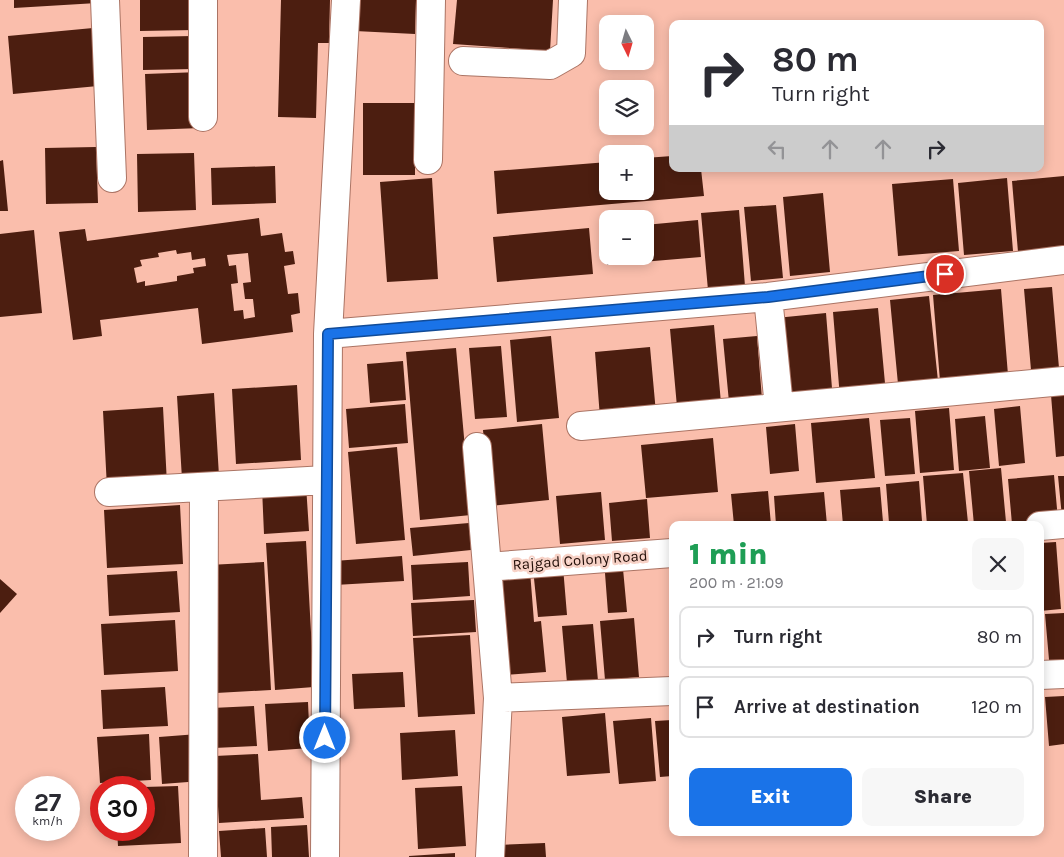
<!DOCTYPE html>
<html lang="en">
<head>
<meta charset="utf-8">
<style>
	:root { --surface:#fff; --page:#f7f7f7; --text:#2b2b33; --muted:#7c7c81; --line:#e1e1e2; --accent:#1a73e8 }
	body { margin:0; font-family:Karla,sans-serif; background:var(--page); color:var(--text); height:100vh; display:flex; flex-direction:column; font-size:19px; white-space:nowrap }
	* { box-sizing:border-box; margin:0 }
	p { font-size:16px; color:var(--muted) }
	.icon { flex:none; width:28px; height:28px; fill:none; stroke:currentColor; stroke-width:2; stroke-linecap:round; stroke-linejoin:round }
	.map { position:relative; flex:1; overflow:hidden }
	.panel { position:absolute; left:669px; top:521px; width:375px; height:315px; display:flex; flex-direction:column; background:var(--surface); border-radius:10px; box-shadow:0 2px 12px #0003 }
	.panel>* { flex:none }
	.hud { position:absolute; left:669px; top:20px; width:375px; height:152px; border-radius:10px; box-shadow:0 2px 12px #0003; background:#fff; color:var(--text); overflow:hidden }
	.needle { width:32px; rotate:175deg }
	.buttons { position:absolute; left:599px; top:15px; display:grid; gap:10px }
	.buttons a { display:grid; place-items:center; width:55px; height:55px; border-radius:10px; background:var(--surface); box-shadow:0 2px 12px #0003; font-size:25px }
	.speed { position:absolute; left:15px; top:776px; display:flex; gap:10px; font-size:25px; font-weight:700; text-align:center }
	.speed>* { display:grid; place-content:center; width:65px; height:65px; border-radius:50%; background:var(--surface); box-shadow:0 2px 12px #0003; line-height:1 }
	.speed small { font-size:12px; font-weight:400 }
	.speed .limit { border:8px solid #d22; background:#fff; color:#111 }
	.pin { position:absolute; display:grid; place-items:center; width:42px; height:42px; color:#fff; margin:-21px; border:2px solid #fff; border-radius:50%; box-shadow:0 1px 5px #0007 }
	.me { position:absolute; width:55px; margin:-28px; rotate:0deg; stroke-linejoin:round; filter:drop-shadow(0 0 4px #0008) }
	.turn { display:flex; align-items:center; gap:18px; height:105px; padding:0 20px; font-size:22px }
	.turn .icon { width:65px; height:65px; stroke-width:2.5 }
	.turn b { display:block; font-size:35px; line-height:42px }
	.lanes { display:flex; align-items:center; height:48px; padding:0 20px; background:#0003; justify-content:center; gap:25px; direction:ltr }
	.lanes .off { opacity:.35 }
	.round { display:grid; place-items:center; flex:none; width:52px; height:52px; border-radius:10px; background:var(--page) }
	.headline { display:flex; align-items:center; justify-content:space-between; height:85px; padding:0 20px }
	h1 { font-size:30px; font-weight:800; line-height:38px; color:#1e9e55 }
	.action { display:flex; gap:10px; margin-top:auto; padding:10px 20px }
	.action a { flex:1; height:58px; border-radius:10px; background:var(--accent); color:#fff; font-size:20px; font-weight:800; line-height:58px; text-align:center }
	.action a+a { background:var(--page); color:var(--text) }
	ul { padding:0; list-style:none }
	li { display:flex; align-items:center; gap:15px; height:62px; margin:0 10px 8px; padding:0 10px; border:2px solid var(--line); border-radius:10px }
	li div { flex:1 }
	li b { display:block; font-size:19px }
	li em { font-style:normal }
	.map>svg:first-child { display:block }
</style>
</head>
<body>
<div class="map">
<svg width="1064" height="857" viewBox="0 0 1064 857">
	<rect width="100%" height="100%" fill="#fabeac"/>
	<path fill="#4c1e10" fill-rule="evenodd" d="M 14,0 L 97,0 L 97,3 L 14,8 Z
		M 140,0 L 194,0 L 195,30 L 140,31 Z
		M 281,0 L 330,0 L 329,43 L 318,43 L 316,118 L 278,117 Z
		M 356,0 L 416,0 L 415,34 L 355,31 Z
		M 457,0 L 553,0 L 550,51 L 453,44 Z
		M 93,28 L 98,86 L 13,94 L 8,36 Z
		M 193,36 L 194,69 L 143,70 L 143,37 Z
		M 200,72 L 201,128 L 147,130 L 145,74 Z
		M 363,103 L 415,103 L 415,175 L 363,175 Z
		M 96,147 L 98,203 L 46,204 L 45,148 Z
		M 194,153 L 196,210 L 138,212 L 137,154 Z
		M 672,156 L 672,169 L 701,169 L 704,196 L 497,214 L 494,171 L 608,162 L 608,191 L 645,191 L 645,158 Z
		M 3,160 L 8,211 L 0,211 L 0,161 Z
		M 275,166 L 276,203 L 212,205 L 211,168 Z
		M 1064,176 L 1064,248 L 1018,252 L 1012,181 Z
		M 432,178 L 438,279 L 387,282 L 380,182 Z
		M 1007,178 L 1013,251 L 964,255 L 958,183 Z
		M 953,179 L 959,251 L 898,256 L 892,184 Z
		M 823,193 L 830,272 L 790,276 L 783,197 Z
		M 776,205 L 783,278 L 751,281 L 744,207 Z
		M 739,210 L 745,286 L 708,290 L 701,213 Z
		M 259,218 L 261,236 L 282,233 L 285,252 L 293,251 L 295,264 L 284,266 L 288,294 L 298,293 L 300,313 L 291,315 L 293,332 L 202,344 L 198,308 L 100,320 L 102,336 L 73,340 L 59,232 L 85,229 L 87,241 ZM 176,250 L 177,254 L 191,252 L 192,260 L 205,258 L 206,266 L 193,268 L 194,273 L 177,276 L 177,281 L 145,286 L 145,281 L 137,283 L 134,268 L 142,266 L 140,260 L 159,257 L 158,253 ZM 248,253 L 251,282 L 243,283 L 245,299 L 253,299 L 255,317 L 244,319 L 243,310 L 234,311 L 231,284 L 238,283 L 236,265 L 229,266 L 227,255 Z
		M 698,220 L 701,257 L 607,265 L 607,256 L 645,256 L 645,225 Z
		M 589,228 L 593,274 L 497,282 L 493,237 Z
		M 604,228 L 608,228 L 608,249 L 606,250 Z
		M 34,230 L 42,313 L 0,317 L 0,234 Z
		M 1052,287 L 1059,368 L 1031,370 L 1024,289 Z
		M 1001,289 L 1008,375 L 940,381 L 933,295 Z
		M 929,296 L 938,381 L 898,384 L 890,300 Z
		M 878,308 L 886,394 L 840,398 L 833,312 Z
		M 826,313 L 833,401 L 784,405 L 776,318 Z
		M 714,325 L 721,403 L 677,407 L 670,329 Z
		M 551,336 L 559,418 L 517,422 L 510,340 Z
		M 757,336 L 762,399 L 729,402 L 723,339 Z
		M 501,346 L 507,417 L 475,419 L 469,348 Z
		M 650,347 L 656,413 L 600,418 L 595,352 Z
		M 456,348 L 471,515 L 420,520 L 406,352 Z
		M 403,361 L 406,400 L 370,403 L 367,364 Z
		M 297,385 L 301,460 L 236,464 L 232,389 Z
		M 214,393 L 219,476 L 182,479 L 177,396 Z
		M 1064,394 L 1064,456 L 1056,457 L 1051,395 Z
		M 405,404 L 408,443 L 349,448 L 346,409 Z
		M 1020,406 L 1025,463 L 999,466 L 994,409 Z
		M 163,407 L 167,484 L 107,488 L 103,411 Z
		M 949,408 L 954,470 L 920,473 L 915,411 Z
		M 985,416 L 990,468 L 959,471 L 955,419 Z
		M 869,418 L 875,478 L 816,483 L 811,423 Z
		M 910,418 L 915,474 L 885,476 L 880,420 Z
		M 542,424 L 549,500 L 490,506 L 483,430 Z
		M 795,424 L 799,471 L 770,474 L 766,427 Z
		M 713,438 L 718,492 L 646,498 L 641,445 Z
		M 397,447 L 405,540 L 356,544 L 348,452 Z
		M 1001,468 L 1006,522 L 974,525 L 969,471 Z
		M 963,473 L 968,523 L 927,525 L 923,476 Z
		M 1054,475 L 1058,520 L 1012,524 L 1008,479 Z
		M 1058,476 L 1064,476 L 1064,517 L 1062,517 Z
		M 919,481 L 922,521 L 889,523 L 886,484 Z
		M 306,485 L 309,531 L 264,534 L 262,488 Z
		M 880,487 L 883,522 L 843,525 L 840,490 Z
		M 768,491 L 771,525 L 734,525 L 731,494 Z
		M 601,492 L 605,540 L 560,544 L 556,496 Z
		M 824,492 L 827,525 L 776,525 L 774,496 Z
		M 647,499 L 650,538 L 612,541 L 609,503 Z
		M 180,505 L 183,564 L 107,568 L 104,510 Z
		M 469,523 L 471,550 L 413,556 L 410,528 Z
		M 306,541 L 314,687 L 275,690 L 266,543 Z
		M 1056,542 L 1061,609 L 1040,611 L 1040,543 Z
		M 402,556 L 404,581 L 335,585 L 334,561 Z
		M 622,558 L 627,612 L 608,613 L 604,560 Z
		M 264,562 L 271,690 L 216,693 L 209,565 Z
		M 468,562 L 470,596 L 413,600 L 411,565 Z
		M 563,567 L 567,615 L 538,617 L 533,569 Z
		M 177,571 L 180,612 L 109,616 L 107,575 Z
		M 530,571 L 534,622 L 541,621 L 546,672 L 506,675 L 498,574 Z
		M 0,579 L 17,594 L 0,613 Z
		M 474,600 L 476,632 L 413,636 L 411,603 Z
		M 1064,613 L 1064,670 L 1050,671 L 1045,614 Z
		M 634,618 L 639,677 L 605,680 L 600,621 Z
		M 175,620 L 178,671 L 104,675 L 101,624 Z
		M 593,624 L 598,681 L 567,683 L 562,626 Z
		M 470,635 L 475,714 L 418,717 L 413,638 Z
		M 403,672 L 405,707 L 354,709 L 352,674 Z
		M 165,687 L 168,726 L 103,729 L 101,690 Z
		M 1064,696 L 1064,744 L 1049,746 L 1045,697 Z
		M 308,702 L 310,748 L 268,751 L 265,704 Z
		M 254,706 L 257,746 L 214,748 L 212,708 Z
		M 605,713 L 610,773 L 567,776 L 562,717 Z
		M 651,718 L 656,781 L 619,784 L 613,721 Z
		M 672,720 L 672,776 L 660,777 L 655,721 Z
		M 455,730 L 458,776 L 402,780 L 400,733 Z
		M 149,734 L 151,780 L 100,783 L 97,737 Z
		M 198,734 L 201,781 L 162,784 L 159,737 Z
		M 258,754 L 261,800 L 302,797 L 304,818 L 219,823 L 215,756 Z
		M 178,786 L 181,843 L 118,846 L 117,830 L 144,830 L 144,787 Z
		M 462,786 L 466,846 L 418,849 L 415,788 Z
		M 307,825 L 309,857 L 272,857 L 271,827 Z
		M 265,828 L 267,857 L 221,857 L 219,831 Z
		M 545,843 L 546,857 L 497,857 L 496,845 Z
		M 455,853 L 455,857 L 409,857 L 409,856 Z"/>
	<g fill="none" stroke-linecap="round" stroke-linejoin="round">
		<g stroke="#ab7464" stroke-width="30">
			<path id="minor" d="M 105,0 L 112,178
				M 203,0 L 203,117
				M 463,61 L 550,65 L 571,53 L 573,0
				M 428,160 L 431,0
				M 768,297 L 779,407
				M 328,334 L 768,297 L 1064,260
				M 581,426 L 1064,381
				M 477,447 L 498,698
				M 109,492 L 326,480
				M 1040,526 L 1064,524
				M 487,567 L 672,553
				M 1040,675 L 1064,674
				M 203,857 L 204,487
				M 325,857 L 328,334 L 346,0
				M 490,857 L 498,698 L 672,691"/>
		</g>
		<use href="#minor" stroke="#fff" stroke-width="28"/>
	</g>
	<g fill="none" stroke-linecap="round" stroke-linejoin="round">
		<g stroke="#114b97" stroke-width="12">
			<path id="route" d="M 325,738 L 328,334 L 768,297 L 945,274"/>
		</g>
		<use href="#route" stroke="#1a73e8" stroke-width="9"/>
	</g>
	<g text-anchor="middle" stroke-width="5" stroke-linejoin="round" paint-order="stroke">
		<g font-size="15" fill="#210d07" stroke="#f7d2c7">
			<text transform="translate(580 560) rotate(-4)" y="5">Rajgad Colony Road</text>
		</g>
	</g>
</svg>
<div class="buttons">
<a><svg class="needle" viewBox="-14 -14 28 28"><path d="M0-13l5 13h-10z" fill="#e53935"/><path d="M0 13l5-13h-10z" fill="#7c7c81"/></svg></a>
<a><svg class="icon" aria-label="layers" viewBox="0 0 24 24"><path d="M12 4l9 5-9 5-9-5zM3 14l9 5 9-5"/></svg></a>
<a>+</a>
<a>−</a>
</div>
<div class="speed"><div>27<small>km/h</small></div><div class="limit">30</div></div>
<div class="pin" style="left:945px;top:274px;background:#d93025"><svg class="icon" aria-label="arrive" viewBox="0 0 24 24"><path d="M6 21V4h12l-3 4 3 4H6"/></svg></div>
<svg class="me" style="left:325px;top:738px" viewBox="-20 -20 40 40"><circle r="17" fill="#1a73e8" stroke="#fff" stroke-width="3"/><path d="M0-11L8 9 0 5-8 9z" fill="#fff"/></svg>
<div class="hud">
<div class="turn"><svg class="icon" aria-label="right" viewBox="0 0 24 24"><path d="M7 20v-9h11M14 6l5 5-5 5"/></svg><div><b>80 m</b>Turn right</div></div>
<div class="lanes"><svg class="icon off" aria-label="left" viewBox="0 0 24 24"><path d="M17 20v-9H6M10 6l-5 5 5 5"/></svg><svg class="icon off" aria-label="ahead" viewBox="0 0 24 24"><path d="M12 20V5M6 11l6-6 6 6"/></svg><svg class="icon off" aria-label="ahead" viewBox="0 0 24 24"><path d="M12 20V5M6 11l6-6 6 6"/></svg><svg class="icon" aria-label="right" viewBox="0 0 24 24"><path d="M7 20v-9h11M14 6l5 5-5 5"/></svg></div>
</div>
<section class="panel">
<div class="headline"><div><h1>1 min</h1><p>200 m · 21:09</p></div><a class="round"><svg class="icon" aria-label="close" viewBox="0 0 24 24"><path d="M6 6l12 12M18 6L6 18"/></svg></a></div>
<ul>
<li><svg class="icon" aria-label="right" viewBox="0 0 24 24"><path d="M7 20v-9h11M14 6l5 5-5 5"/></svg><div><b>Turn right</b></div><em>80 m</em></li>
<li><svg class="icon" aria-label="arrive" viewBox="0 0 24 24"><path d="M6 21V4h12l-3 4 3 4H6"/></svg><div><b>Arrive at destination</b></div><em>120 m</em></li>
</ul>
<div class="action"><a>Exit</a><a>Share</a></div>
</section>
</div>
</body>
</html>
